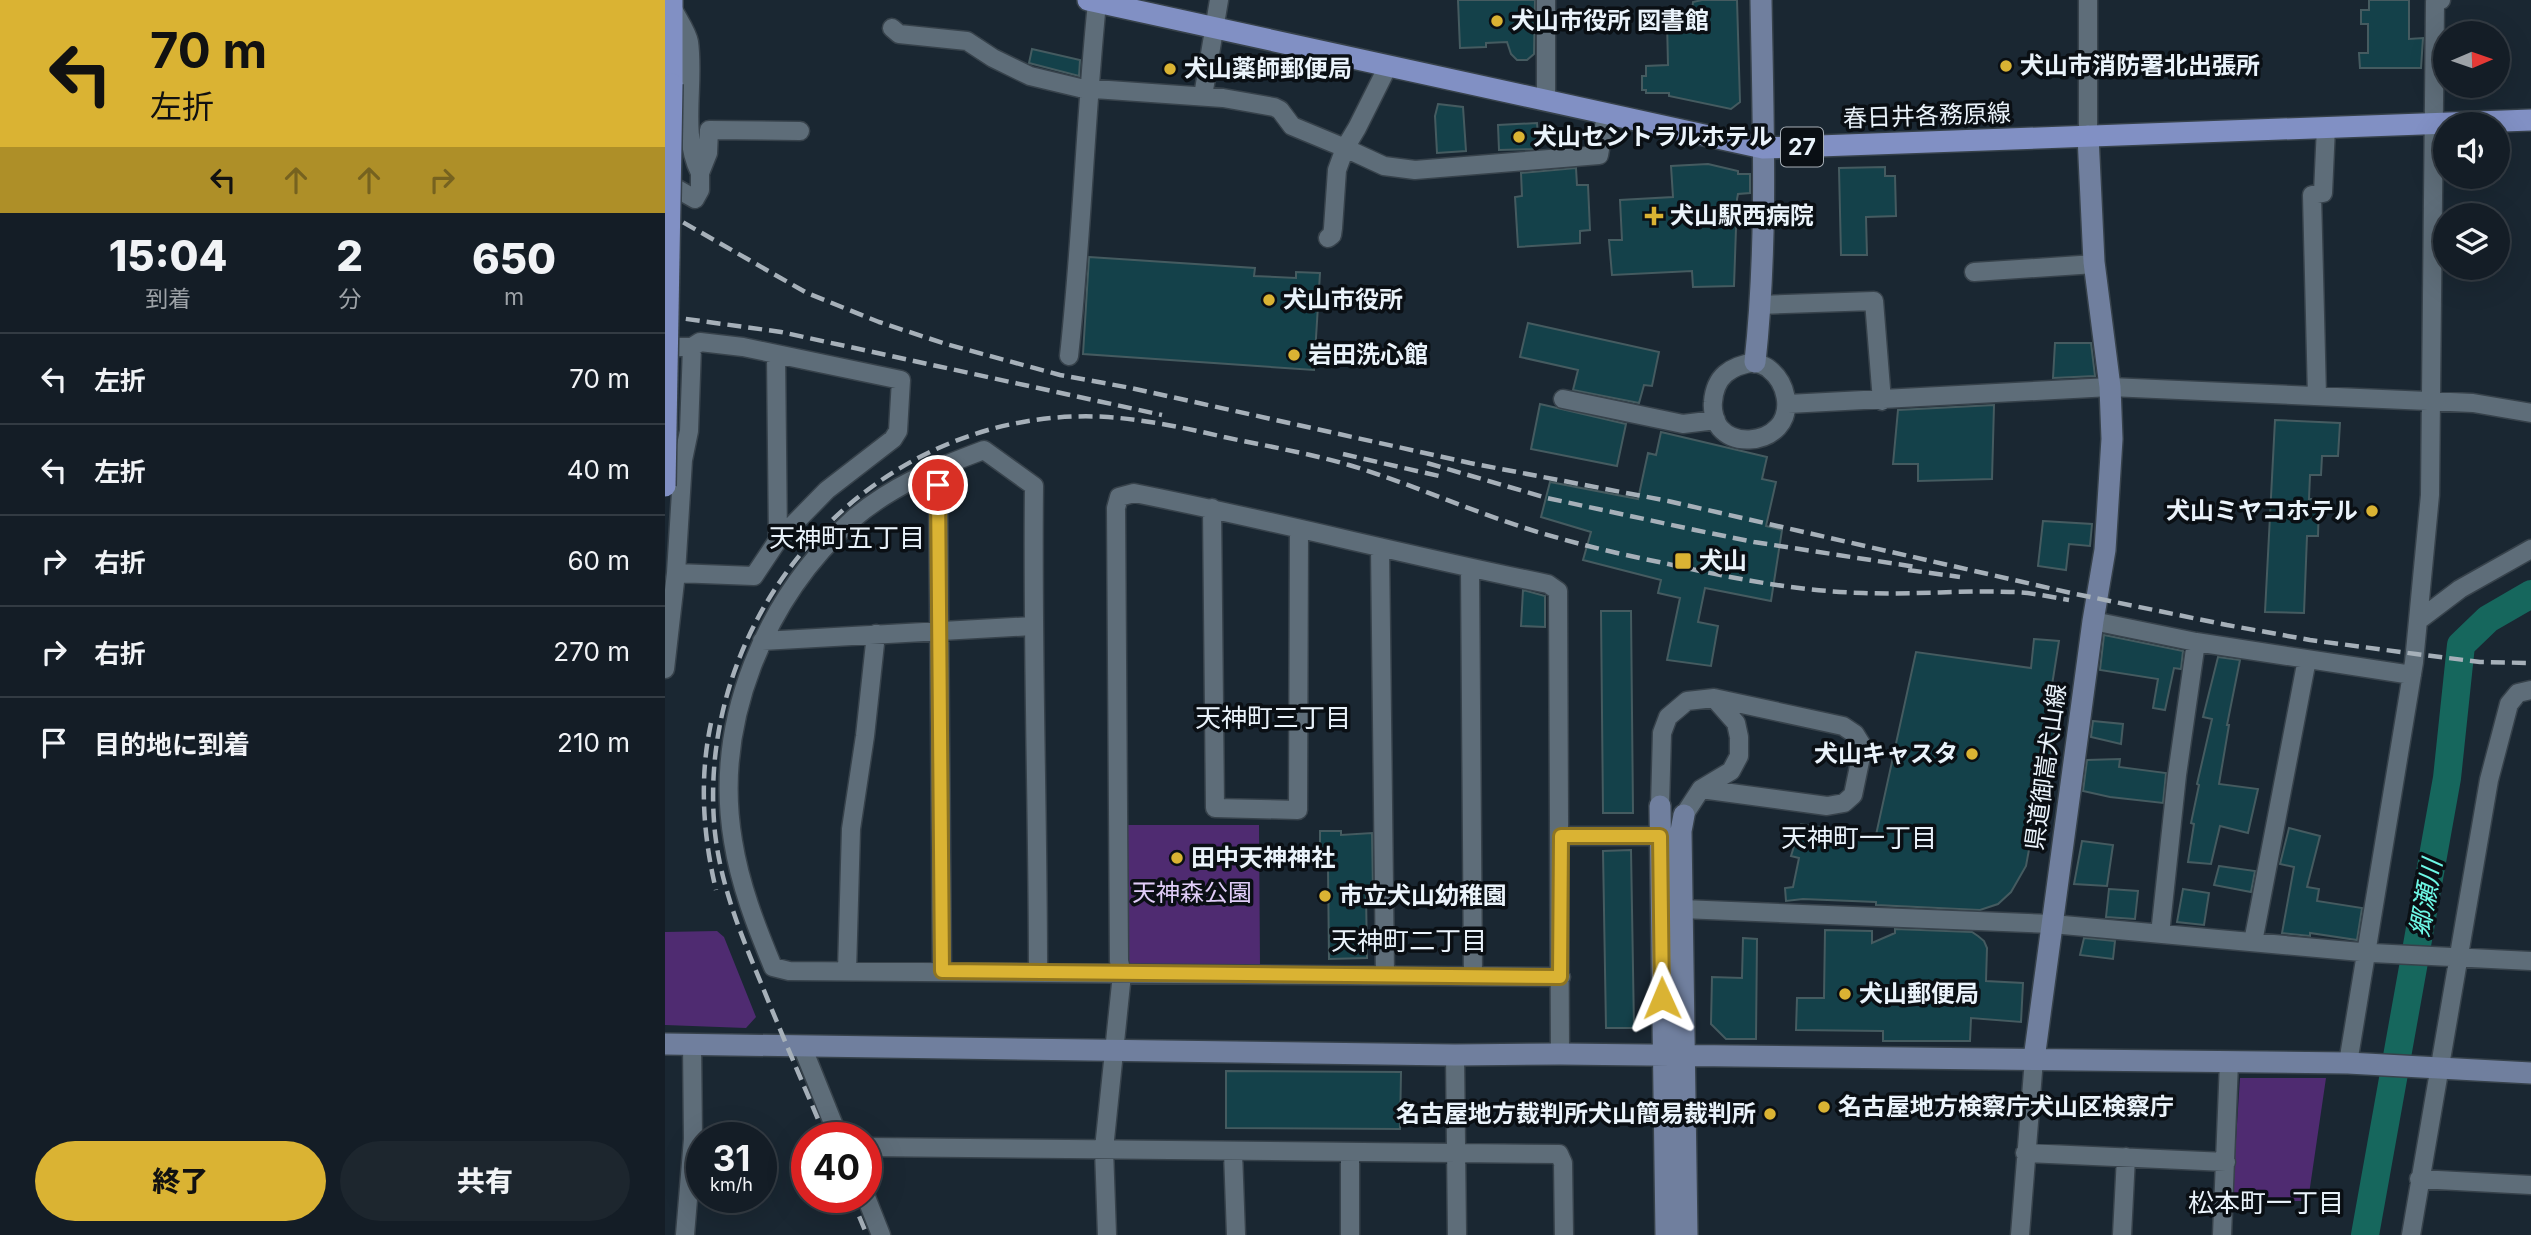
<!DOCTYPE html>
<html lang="ja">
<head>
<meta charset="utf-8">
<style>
	:root { --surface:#141d26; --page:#1d262e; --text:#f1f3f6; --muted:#9da2a7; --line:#333b43; --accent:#dab333 }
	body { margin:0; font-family:Inter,"Noto Sans JP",sans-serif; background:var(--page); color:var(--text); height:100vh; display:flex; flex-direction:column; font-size:26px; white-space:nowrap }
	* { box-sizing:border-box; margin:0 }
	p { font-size:23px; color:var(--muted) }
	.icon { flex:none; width:38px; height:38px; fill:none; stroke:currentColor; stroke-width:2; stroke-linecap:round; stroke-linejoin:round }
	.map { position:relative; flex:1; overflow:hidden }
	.details { display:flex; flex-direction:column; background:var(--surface); width:665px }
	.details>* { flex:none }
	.banner { background:#dab333; color:#111; overflow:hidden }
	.needle { width:46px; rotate:88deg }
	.controls { position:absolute; left:1768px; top:21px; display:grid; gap:14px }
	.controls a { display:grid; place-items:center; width:77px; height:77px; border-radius:50%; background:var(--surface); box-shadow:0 7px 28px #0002,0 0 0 2px var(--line); font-size:35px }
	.speed { position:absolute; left:21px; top:1122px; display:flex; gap:14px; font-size:35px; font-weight:700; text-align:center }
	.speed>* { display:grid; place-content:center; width:91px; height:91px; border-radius:50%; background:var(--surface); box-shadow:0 7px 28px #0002,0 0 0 2px var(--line); line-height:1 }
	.speed small { font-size:18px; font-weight:400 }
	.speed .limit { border:10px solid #d22; background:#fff; color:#111 }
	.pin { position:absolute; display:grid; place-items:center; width:60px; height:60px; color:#fff; margin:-30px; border:4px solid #fff; border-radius:50%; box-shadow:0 2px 7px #0007 }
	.me { position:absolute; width:77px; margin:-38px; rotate:359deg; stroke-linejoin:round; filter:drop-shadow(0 0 5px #0008) }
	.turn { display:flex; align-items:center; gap:24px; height:147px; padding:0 35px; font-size:32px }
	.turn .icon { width:91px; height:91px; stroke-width:2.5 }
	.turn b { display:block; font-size:49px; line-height:60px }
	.lanes { display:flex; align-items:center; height:66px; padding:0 35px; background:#0003; justify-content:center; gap:35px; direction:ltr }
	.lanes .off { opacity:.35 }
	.eta { display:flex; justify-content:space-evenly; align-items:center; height:119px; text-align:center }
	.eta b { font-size:42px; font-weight:800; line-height:49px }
	.cta { display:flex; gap:14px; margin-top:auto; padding:14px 35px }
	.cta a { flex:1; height:80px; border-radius:42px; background:var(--accent); color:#111; font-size:28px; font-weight:800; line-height:80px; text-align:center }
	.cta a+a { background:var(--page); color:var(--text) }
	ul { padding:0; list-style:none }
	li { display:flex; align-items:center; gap:21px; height:91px; padding:0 35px; border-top:2px solid var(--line) }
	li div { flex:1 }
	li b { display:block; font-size:26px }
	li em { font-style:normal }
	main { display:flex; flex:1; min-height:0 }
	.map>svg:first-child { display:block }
</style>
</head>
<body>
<main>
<section class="details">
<div class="banner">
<div class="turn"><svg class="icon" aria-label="left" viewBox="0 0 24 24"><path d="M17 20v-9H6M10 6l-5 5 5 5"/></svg><div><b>70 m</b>左折</div></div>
<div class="lanes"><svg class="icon" aria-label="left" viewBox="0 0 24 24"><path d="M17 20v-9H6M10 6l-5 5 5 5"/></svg><svg class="icon off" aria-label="ahead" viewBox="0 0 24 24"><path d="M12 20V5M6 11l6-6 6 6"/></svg><svg class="icon off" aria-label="ahead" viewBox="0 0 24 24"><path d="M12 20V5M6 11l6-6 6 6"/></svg><svg class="icon off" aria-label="right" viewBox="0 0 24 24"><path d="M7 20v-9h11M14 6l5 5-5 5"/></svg></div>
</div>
<div class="eta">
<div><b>15:04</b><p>到着</p></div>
<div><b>2</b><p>分</p></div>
<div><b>650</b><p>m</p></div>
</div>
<ul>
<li><svg class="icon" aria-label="left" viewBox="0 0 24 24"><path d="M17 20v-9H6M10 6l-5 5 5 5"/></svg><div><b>左折</b></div><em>70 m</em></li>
<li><svg class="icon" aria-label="left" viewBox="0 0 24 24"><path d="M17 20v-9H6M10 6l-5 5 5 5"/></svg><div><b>左折</b></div><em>40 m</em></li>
<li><svg class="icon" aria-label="right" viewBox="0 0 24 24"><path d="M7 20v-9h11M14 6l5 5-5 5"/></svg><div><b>右折</b></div><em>60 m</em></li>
<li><svg class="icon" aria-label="right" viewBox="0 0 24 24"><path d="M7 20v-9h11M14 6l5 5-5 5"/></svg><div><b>右折</b></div><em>270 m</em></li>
<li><svg class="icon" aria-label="arrive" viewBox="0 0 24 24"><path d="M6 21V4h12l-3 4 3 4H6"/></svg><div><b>目的地に到着</b></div><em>210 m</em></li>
</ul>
<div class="cta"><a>終了</a><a>共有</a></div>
</section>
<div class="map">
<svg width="1866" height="1235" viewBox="0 0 1866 1235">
	<rect width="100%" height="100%" fill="#1a2732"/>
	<path fill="#4f2b71" d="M 460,825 L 594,825 L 595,967 L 467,967 L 461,961 Z
		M 52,931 L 59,937 L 91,1017 L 81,1028 L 0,1025 L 0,932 Z
		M 1575,1078 L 1661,1078 L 1643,1201 L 1567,1201 Z"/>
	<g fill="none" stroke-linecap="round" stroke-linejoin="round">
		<path stroke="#16675d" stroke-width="28" d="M 1700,1235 L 1782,778 L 1796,645 L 1823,619 L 1866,594"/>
	</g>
	<path fill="#14414a" stroke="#455b60" stroke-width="2" d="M 793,0 L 870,0 L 869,54 L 862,60 L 852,60 L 846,54 L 842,42 L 821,43 L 821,47 L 795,48 Z
		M 1037,0 L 1072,0 L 1075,102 L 1066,109 L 1004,96 L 1004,93 L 981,93 L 981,90 L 977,90 L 977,76 L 981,76 L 981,66 L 1003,65 L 1002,21 L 1026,20 L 1028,2 Z
		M 1704,0 L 1744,0 L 1744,39 L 1758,38 L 1756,68 L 1695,68 L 1694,53 L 1703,53 L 1703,24 L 1696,24 L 1696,10 L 1704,10 Z
		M 367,49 L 415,60 L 414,76 L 364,63 Z
		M 773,104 L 798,107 L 801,151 L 772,153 L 770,116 Z
		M 872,123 L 874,149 L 834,150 L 833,125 Z
		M 1043,164 L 1073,171 L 1073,174 L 1085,174 L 1085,193 L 1073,194 L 1072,199 L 1069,286 L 1028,287 L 1027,271 L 947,275 L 944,240 L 957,240 L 955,200 L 1008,197 L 1006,166 Z
		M 1220,167 L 1220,176 L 1230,176 L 1231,216 L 1201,217 L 1202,255 L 1176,255 L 1174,168 Z
		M 911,168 L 912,185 L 923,185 L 925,230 L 915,231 L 915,243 L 853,247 L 850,197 L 857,196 L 856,173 Z
		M 424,257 L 590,268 L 589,276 L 631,278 L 631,272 L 655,273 L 649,370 L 418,354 Z
		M 863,323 L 994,352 L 987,386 L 979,385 L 974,403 L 908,390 L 913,370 L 855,357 Z
		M 1390,343 L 1426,343 L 1430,376 L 1388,378 Z
		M 875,404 L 961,424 L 952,466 L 866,449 Z
		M 1329,405 L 1327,479 L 1253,481 L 1253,464 L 1228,464 L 1233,410 Z
		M 1610,420 L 1675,423 L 1673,456 L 1657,456 L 1656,475 L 1645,475 L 1644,499 L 1654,499 L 1653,536 L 1642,536 L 1639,613 L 1600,612 Z
		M 996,432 L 1102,457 L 1097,479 L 1111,482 L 1101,526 L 1117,530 L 1106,601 L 1040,588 L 1033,622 L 1053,626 L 1046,666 L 1002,660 L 1015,598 L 993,593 L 996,580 L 918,560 L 926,532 L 876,517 L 885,482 L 973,499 L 983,453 L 991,455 Z
		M 1378,521 L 1427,524 L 1425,546 L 1404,544 L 1401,570 L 1373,566 Z
		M 858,590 L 880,596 L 880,627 L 856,626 Z
		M 936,611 L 966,611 L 968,813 L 938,813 Z
		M 1439,635 L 1518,651 L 1516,669 L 1509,668 L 1500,710 L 1488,708 L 1493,679 L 1435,670 Z
		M 1369,639 L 1394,641 L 1384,704 L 1395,706 L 1367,844 L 1365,844 L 1361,866 L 1346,892 L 1333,904 L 1315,910 L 1211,905 L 1211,902 L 1138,899 L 1121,901 L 1120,888 L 1128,887 L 1134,858 L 1126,856 L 1136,824 L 1211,835 L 1251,652 L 1366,668 Z
		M 1553,657 L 1575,660 L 1562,725 L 1564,725 L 1554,784 L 1593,789 L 1583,833 L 1555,826 L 1546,864 L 1523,862 L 1529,824 L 1526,823 L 1534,785 L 1532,784 L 1547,719 L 1538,717 Z
		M 1428,721 L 1458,724 L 1456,744 L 1426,737 Z
		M 1455,759 L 1454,767 L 1501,773 L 1498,803 L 1445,797 L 1418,791 L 1422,760 Z
		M 1624,828 L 1655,836 L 1642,887 L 1654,889 L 1652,901 L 1697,908 L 1692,940 L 1645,933 L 1645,936 L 1617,933 L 1629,867 L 1615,864 Z
		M 655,831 L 676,831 L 676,835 L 707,833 L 708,893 L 701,893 L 702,958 L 664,959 L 663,868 L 655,868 Z
		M 1417,841 L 1448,845 L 1442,886 L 1409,884 Z
		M 966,850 L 969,1028 L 941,1028 L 938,851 Z
		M 1554,866 L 1590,871 L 1586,892 L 1549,885 Z
		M 1444,889 L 1473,891 L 1470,919 L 1441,917 Z
		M 1518,889 L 1544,893 L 1539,925 L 1512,922 Z
		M 1230,929 L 1307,932 L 1313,936 L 1319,941 L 1322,948 L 1321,981 L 1358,983 L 1356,1022 L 1306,1018 L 1305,1041 L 1218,1041 L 1218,1031 L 1131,1030 L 1132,998 L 1159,998 L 1160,930 L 1207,931 L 1207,943 L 1230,933 Z
		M 1078,938 L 1092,939 L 1091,1039 L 1061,1039 L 1046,1024 L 1047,977 L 1077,978 Z
		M 1419,938 L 1450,941 L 1448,959 L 1415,955 Z
		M 561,1071 L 736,1072 L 735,1129 L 561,1128 Z"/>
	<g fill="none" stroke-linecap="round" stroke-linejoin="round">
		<g stroke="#37424b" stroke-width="21">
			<path id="street" d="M 1423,0 L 1423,136
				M 7,7 C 12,18 22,31 24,42 C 30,85 15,133 35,173
				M 227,28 L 234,34 L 302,41 L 328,58 L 365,76 L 415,88 L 558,98 L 609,107 L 615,110 L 627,126 L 680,148 L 672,170 L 668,228 L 667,235 L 663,238
				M 723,66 L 692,128 L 680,148 L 719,166 L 750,170 L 934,155 L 941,115
				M 538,96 L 554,0
				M 881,99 L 881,0
				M 0,182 L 30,199 L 35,190 L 35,173 L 43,153 L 44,130 L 135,131
				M 1309,272 L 1430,264
				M 1095,305 L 1209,301 L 1217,401
				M 0,347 L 27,347 L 35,342 L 78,347 L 236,380 L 233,431 L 228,439 L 162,490 L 113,540 L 89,576 L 11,573
				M 111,355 L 113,540
				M 404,356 C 417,239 420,120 432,3
				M 1090,362 C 1094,364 1101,366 1104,369 C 1121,382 1128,410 1113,427 C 1099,442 1070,445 1055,428 C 1050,422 1047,410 1048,402 C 1050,376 1065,366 1090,362 Z
				M 1652,396 L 1647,195 L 1658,193 L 1661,127
				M 898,399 L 1018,424 L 1051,420
				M 1123,404 L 1445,387 L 1808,403 L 1866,413
				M 268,469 L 273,485 L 277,971
				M 547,508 L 550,808 L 633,810 L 634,529
				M 715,547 L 720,976
				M 805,569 L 808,976
				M 1754,620 L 1795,589 L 1866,549
				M 1428,621 L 1531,642 L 1747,675
				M 97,641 L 368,626
				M 0,669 L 11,573 L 18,460 L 24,431 L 27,347
				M 1036,789 L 1066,771 L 1074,756 L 1074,737 L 1071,723 L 1049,698
				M 995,806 L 997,733 L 1003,717 L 1022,701 L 1049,698 L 1178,726 L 1190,734 L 1198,747 L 1188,795 L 1179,803 L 1162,806 L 1036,789 L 1019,815
				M 896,836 L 995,836
				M 1017,909 L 1387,924 L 1707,953 L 1866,961
				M 1495,934 L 1512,775 L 1531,642
				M 1588,942 L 1642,659
				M 182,971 L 186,829 L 200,736 L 211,634
				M 373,973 C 373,810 367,648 369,486 L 319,450 C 273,467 226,486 188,519 C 100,598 48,722 68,841 C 75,885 91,926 108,967 L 124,971 L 896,977
				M 137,1046 L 174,1138
				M 790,1055 L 792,1235
				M 1683,1063 L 1749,662 L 1765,495 L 1770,2 L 1776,0
				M 201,1147 L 894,1154 L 898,1163 L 899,1235
				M 568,1152 L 571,1235
				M 685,1153 L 685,1235
				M 1360,1153 L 1561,1162
				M 1754,1179 L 1866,1185
				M 201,1197 L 216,1235
				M 20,1235 L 28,1139 L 27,1044
				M 442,1235 L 439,1149 L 457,974 L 454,961 L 451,508 L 454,497 L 469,493 C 607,520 744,556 883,584 L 893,591 L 895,1054
				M 1355,1235 L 1369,1059
				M 1457,1235 L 1461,1157
				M 1557,1235 L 1564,1062
				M 1746,1235 L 1824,780 L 1844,704 L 1853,693 L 1866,690"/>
		</g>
		<g stroke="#37424b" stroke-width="24">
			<path id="secondary" d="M 1090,362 C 1103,242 1098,120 1096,0
				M 995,806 L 1001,1235
				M 1019,815 L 1016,831 L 1022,1235
				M 0,1044 L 790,1055 L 895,1054 L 1683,1063 L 1866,1073
				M 1369,1059 L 1428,621 L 1440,550 L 1447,439 L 1445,387 L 1429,262 L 1423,136"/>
		</g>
		<g stroke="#37424b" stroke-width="24">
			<path id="primary" d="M 7,0 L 7,84
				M 423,0 L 1098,148 L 1866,120"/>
		</g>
		<use href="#street" stroke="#5e6d79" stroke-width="18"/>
		<use href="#secondary" stroke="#707f9e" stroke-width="21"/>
		<use href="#primary" stroke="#8190c4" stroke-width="21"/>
		<path stroke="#a6b0b9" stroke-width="4.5" stroke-dasharray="14 7" stroke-linecap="butt" d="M 0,212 L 142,293 L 214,322 L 281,344 L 395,375 L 466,388 L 805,463 L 1003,501 L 1406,593 L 1562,625 L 1645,640 L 1751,654 L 1815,662 L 1866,663
			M 0,316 L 116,332 L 497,415
			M 678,454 L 774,476
			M 762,463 L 882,498 L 1030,530 L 1089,542 L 1251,567
			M 1243,570 L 1295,577
			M 46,723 C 34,779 38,835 51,890
			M 161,1138 C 139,1086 117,1035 96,983 C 76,935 56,886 50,833 C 27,608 214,403 443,417 C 482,420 521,428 559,437 C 601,446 643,453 684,465 C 744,483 801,509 860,528 C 904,542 949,553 994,562 C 1061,577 1129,591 1198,593 C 1247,595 1296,590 1345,592 C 1365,592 1385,597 1404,600
			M 186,1197 L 202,1235"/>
		<g stroke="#37424b" stroke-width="24" stroke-linecap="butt">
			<path id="primary-bridge" d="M 0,486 L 7,84"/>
		</g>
		<use href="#primary-bridge" stroke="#8190c4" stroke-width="21"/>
	</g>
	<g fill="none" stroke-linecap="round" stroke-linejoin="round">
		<g stroke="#8e7421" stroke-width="18">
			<path id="route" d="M 273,485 L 277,971 L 895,977 L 896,836 L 995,836 L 997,998"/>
		</g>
		<use href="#route" stroke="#dab333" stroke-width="12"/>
	</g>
	<g fill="#dab333" stroke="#0a0f14" stroke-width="2.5">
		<circle cx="832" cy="21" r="7"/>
		<circle cx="1341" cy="66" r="7"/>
		<circle cx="505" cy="69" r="7"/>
		<circle cx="854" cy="137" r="7"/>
		<path d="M985.5 205.5h7v7h7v7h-7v7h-7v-7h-7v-7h7z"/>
		<circle cx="604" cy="300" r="7"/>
		<circle cx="629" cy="355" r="7"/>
		<circle cx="1707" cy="511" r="7"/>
		<rect x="1009" y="552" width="18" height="18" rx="3.5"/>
		<circle cx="1307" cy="754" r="7"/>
		<circle cx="512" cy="858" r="7"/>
		<circle cx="660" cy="896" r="7"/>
		<circle cx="1180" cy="994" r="7"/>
		<circle cx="1159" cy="1107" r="7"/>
		<circle cx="1105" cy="1114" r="7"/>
	</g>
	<g text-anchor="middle" stroke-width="7" stroke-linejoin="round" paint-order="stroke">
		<rect fill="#0a0f14" stroke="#a7afb6" stroke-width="2" x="1116" y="127.5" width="42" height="39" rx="5"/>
		<g font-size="23" font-weight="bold" fill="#eaf3fb">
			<text x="1137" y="155">27</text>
		</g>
		<g font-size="24" font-weight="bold" fill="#eaf3fb" stroke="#0a0f14" text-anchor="start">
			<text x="846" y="29">犬山市役所 図書館</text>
			<text x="1355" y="74">犬山市消防署北出張所</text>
			<text x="519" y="77">犬山薬師郵便局</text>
			<text x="868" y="145">犬山セントラルホテル</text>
			<text x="1005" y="224">犬山駅西病院</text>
			<text x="618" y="308">犬山市役所</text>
			<text x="643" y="363">岩田洗心館</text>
			<text x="1693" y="519" text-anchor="end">犬山ミヤコホテル</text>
			<text x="1034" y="569">犬山</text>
			<text x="1293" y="762" text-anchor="end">犬山キャスタ</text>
			<text x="526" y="866">田中天神神社</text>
			<text x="674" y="904">市立犬山幼稚園</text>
			<text x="1194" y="1002">犬山郵便局</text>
			<text x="1173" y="1115">名古屋地方検察庁犬山区検察庁</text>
			<text x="1091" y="1122" text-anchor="end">名古屋地方裁判所犬山簡易裁判所</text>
		</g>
		<g font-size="24" fill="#eaf3fb" stroke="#0a0f14">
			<text transform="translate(1262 116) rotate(-2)" y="8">春日井各務原線</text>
			<text transform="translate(1381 767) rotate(-82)" y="8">県道御嵩犬山線</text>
		</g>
		<g font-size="24" fill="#e0cdf8" stroke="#0a0f14">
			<text x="527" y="901">天神森公園</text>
		</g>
		<g font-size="26" fill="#eaf3fb" stroke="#0a0f14">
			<text x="182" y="547">天神町五丁目</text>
			<text x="608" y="727">天神町三丁目</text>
			<text x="1194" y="847">天神町一丁目</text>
			<text x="744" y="950">天神町二丁目</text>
			<text x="1601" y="1212">松本町一丁目</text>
		</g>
		<g font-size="26" font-style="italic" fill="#6ef9e6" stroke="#0a0f14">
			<text transform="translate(1761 898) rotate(-80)" y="9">郷瀬川</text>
		</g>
	</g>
</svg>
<div class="controls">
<a><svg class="needle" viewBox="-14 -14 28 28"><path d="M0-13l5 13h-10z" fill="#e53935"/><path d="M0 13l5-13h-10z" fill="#9da2a7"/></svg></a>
<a><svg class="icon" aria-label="sound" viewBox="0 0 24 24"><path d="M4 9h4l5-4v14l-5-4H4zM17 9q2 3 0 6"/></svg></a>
<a><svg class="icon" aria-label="layers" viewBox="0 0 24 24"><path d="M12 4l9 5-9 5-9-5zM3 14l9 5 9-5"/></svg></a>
</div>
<div class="speed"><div>31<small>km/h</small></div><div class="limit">40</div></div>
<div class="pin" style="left:273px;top:485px;background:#d93025"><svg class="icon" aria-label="arrive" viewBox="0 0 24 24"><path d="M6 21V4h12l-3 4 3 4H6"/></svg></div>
<svg class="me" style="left:997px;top:998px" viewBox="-20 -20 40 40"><path d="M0-17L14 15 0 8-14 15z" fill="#dab333" stroke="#fff" stroke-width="4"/></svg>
</div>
</main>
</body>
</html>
